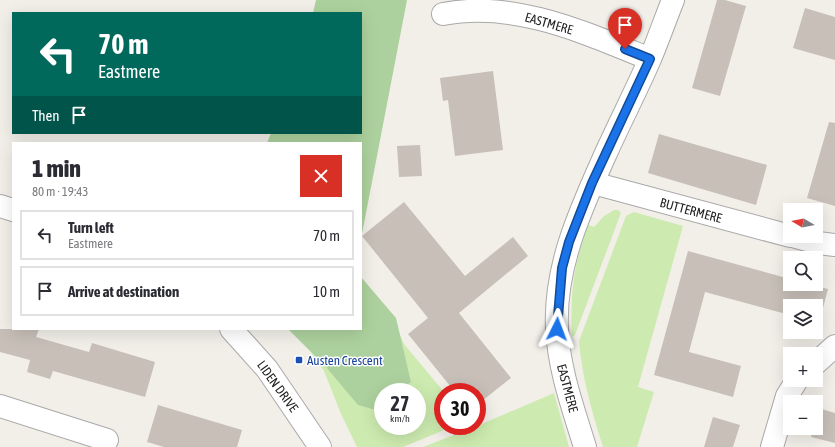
<!DOCTYPE html>
<html lang="en">
<head>
<meta charset="utf-8">
<style>
	:root { --surface:#fff; --page:#f2f2f3; --text:#2b2b33; --muted:#7c7c81; --line:#e1e1e2 }
	body { margin:0; font-family:"Asap Condensed",sans-serif; background:var(--page); color:var(--text); height:100vh; display:flex; flex-direction:column; font-size:15px; white-space:nowrap }
	* { box-sizing:border-box; margin:0 }
	p { font-size:13px; color:var(--muted) }
	.icon { flex:none; width:22px; height:22px; fill:none; stroke:currentColor; stroke-width:2; stroke-linecap:round; stroke-linejoin:round }
	.map { position:relative; flex:1; overflow:hidden }
	.drawer { position:absolute; left:12px; top:142px; width:350px; height:188px; display:flex; flex-direction:column; background:var(--surface); border-radius:0px; box-shadow:0 4px 16px #0002 }
	.drawer>* { flex:none }
	.top-card { position:absolute; left:12px; top:12px; width:350px; height:122px; border-radius:0px; box-shadow:0 4px 16px #0002; background:#00695c; color:#fff; overflow:hidden }
	.needle { width:26px; rotate:280deg }
	.tools { position:absolute; left:783px; top:203px; display:grid; gap:8px }
	.tools a { display:grid; place-items:center; width:40px; height:40px; border-radius:0px; background:var(--surface); box-shadow:0 4px 16px #0002; font-size:20px }
	.speed { position:absolute; left:374px; top:383px; display:flex; gap:8px; font-size:20px; font-weight:700; text-align:center }
	.speed>* { display:grid; place-content:center; width:52px; height:52px; border-radius:50%; background:var(--surface); box-shadow:0 4px 16px #0002; line-height:1 }
	.speed small { font-size:10px; font-weight:400 }
	.speed .limit { border:6px solid #d22; background:#fff; color:#111 }
	.pin { position:absolute; display:grid; place-items:center; width:34px; height:34px; color:#fff; margin:-41px -17px; border-radius:50% 50% 50% 0; rotate:-45deg; box-shadow:0 0 4px #0007 }
	.pin .icon { rotate:45deg }
	.me { position:absolute; width:44px; margin:-22px; rotate:3deg; stroke-linejoin:round; filter:drop-shadow(0 0 3px #0008) }
	.turn { display:flex; align-items:center; gap:14px; height:84px; padding:0 20px; font-size:18px }
	.turn .icon { width:52px; height:52px; stroke-width:2.5 }
	.turn b { display:block; font-size:28px; line-height:34px }
	.then { display:flex; align-items:center; height:38px; padding:0 20px; background:#0003; gap:8px; font-size:15px }
	.round { display:grid; place-items:center; flex:none; width:42px; height:42px; border-radius:0px; background:var(--page) }
	.summary { display:flex; align-items:center; justify-content:space-between; height:68px; padding:0 20px }
	h1 { font-size:24px; font-weight:800; line-height:30px }
	ul { padding:0; list-style:none }
	li { display:flex; align-items:center; gap:12px; height:50px; margin:0 8px 6px; padding:0 12px; border:2px solid var(--line); border-radius:0px }
	li div { flex:1 }
	li b { display:block; font-size:15px }
	li em { font-style:normal }
	.map>svg:first-child { display:block }
</style>
</head>
<body>
<div class="map">
<svg width="835" height="447" viewBox="0 0 835 447">
	<rect width="100%" height="100%" fill="#f2efe9"/>
	<path fill="#cdebb0" d="M 614,210 L 618,210 L 621,213 L 575,335 L 572,337 C 570,293 573,267 588,225 L 594,227 L 604,216 Z
		M 634,212 L 683,226 L 638,387 L 654,392 L 637,447 L 603,447 C 592,412 582,378 579,341 L 626,216 Z
		M 398,330 L 404,344 L 444,392 L 443,426 L 454,426 L 403,447 L 357,447 L 341,414 L 324,371 L 309,350 L 326,367 L 376,410 L 383,404 L 383,426 L 417,426 L 417,392 L 398,392 L 411,382 Z
		M 554,393 L 569,447 L 423,447 L 477,426 Z"/>
	<path fill="#add19e" d="M 316,0 L 407,0 L 361,239 L 361,143 L 267,143 L 271,133 L 361,133 L 361,13 L 313,13 Z
		M 361,277 L 396,318 L 411,382 L 398,392 L 383,392 L 383,404 L 376,410 L 358,405 L 326,367 L 288,329 L 361,329 Z"/>
	<path fill="#c7bfb8" d="M 717,0 L 725,0 L 746,6 L 720,96 L 692,88 Z
		M 805,8 L 835,17 L 835,60 L 793,48 Z
		M 493,71 L 503,150 L 455,156 L 448,100 L 443,101 L 440,78 Z
		M 829,122 L 835,123 L 835,206 L 807,198 Z
		M 659,134 L 767,165 L 756,205 L 648,173 Z
		M 420,145 L 422,176 L 399,177 L 397,146 Z
		M 404,202 L 465,276 L 513,237 L 528,256 L 459,313 L 511,378 L 478,404 L 477,392 L 455,392 L 408,334 L 428,318 L 362,236 Z
		M 688,251 L 790,279 L 790,284 L 809,284 L 828,289 L 819,323 L 816,322 L 816,306 L 790,306 L 790,315 L 705,292 L 689,352 L 741,366 L 733,397 L 654,375 Z
		M 0,329 L 39,329 L 36,337 L 89,352 L 92,343 L 155,362 L 145,397 L 53,371 L 50,379 L 27,372 L 30,360 L 0,352 Z
		M 158,405 L 242,430 L 237,447 L 164,447 L 147,442 Z
		M 818,408 L 835,413 L 835,443 L 811,437 L 813,428 L 816,428 Z
		M 713,417 L 740,425 L 733,447 L 704,447 Z"/>
	<g fill="none" stroke-linecap="round" stroke-linejoin="round">
		<g stroke="#a9a9a9" stroke-width="24">
			<path id="street" d="M 443,14 C 515,0 585,33 650,59
				M 593,183 L 790,236
				M 0,206 L 13,210
				M 792,236 L 818,243 L 835,245
				M 231,329 L 267,369 L 320,447
				M 816,363 L 835,346
				M 0,406 L 107,440
				M 585,447 C 573,408 559,370 557,329 C 554,266 581,209 606,153 C 620,122 636,91 650,59 C 658,40 665,20 673,0
				M 772,447 L 787,396 L 797,380"/>
		</g>
		<use href="#street" stroke="#fff" stroke-width="22"/>
	</g>
	<g fill="none" stroke-linecap="round" stroke-linejoin="round">
		<g stroke="#114b97" stroke-width="10">
			<path id="route" d="M 557,329 L 562,268 L 569,242 L 592,183 L 650,59 L 625,49"/>
		</g>
		<use href="#route" stroke="#1a73e8" stroke-width="7"/>
	</g>
	<rect fill="#1a4fb4" stroke="#fff" stroke-width="1.5" x="295" y="356" width="8" height="8" rx="2"/>
	<g text-anchor="middle" stroke-width="3" stroke-linejoin="round" paint-order="stroke">
		<g font-size="13" fill="#222" stroke="#fff">
			<text transform="translate(549 23) rotate(16)" y="5">EASTMERE</text>
			<text transform="translate(691 210) rotate(15)" y="5">BUTTERMERE</text>
			<text transform="translate(278 386) rotate(54)" y="5">LIDEN DRIVE</text>
			<text transform="translate(568 388) rotate(75)" y="5">EASTMERE</text>
		</g>
		<g font-size="13" fill="#164399" stroke="#fff" text-anchor="start">
			<text x="307" y="365">Austen Crescent</text>
		</g>
	</g>
</svg>
<div class="tools">
<a><svg class="needle" viewBox="-14 -14 28 28"><path d="M0-13l5 13h-10z" fill="#e53935"/><path d="M0 13l5-13h-10z" fill="#7c7c81"/></svg></a>
<a><svg class="icon" aria-label="search" viewBox="0 0 24 24"><circle cx="10" cy="10" r="6"/><path d="M15 15l6 6"/></svg></a>
<a><svg class="icon" aria-label="layers" viewBox="0 0 24 24"><path d="M12 4l9 5-9 5-9-5zM3 14l9 5 9-5"/></svg></a>
<a>+</a>
<a>−</a>
</div>
<div class="speed"><div>27<small>km/h</small></div><div class="limit">30</div></div>
<div class="pin" style="left:625px;top:49px;background:#d93025"><svg class="icon" aria-label="arrive" viewBox="0 0 24 24"><path d="M6 21V4h12l-3 4 3 4H6"/></svg></div>
<svg class="me" style="left:557px;top:329px" viewBox="-20 -20 40 40"><path d="M0-17L14 15 0 8-14 15z" fill="#1a73e8" stroke="#fff" stroke-width="4"/></svg>
<div class="top-card">
<div class="turn"><svg class="icon" aria-label="left" viewBox="0 0 24 24"><path d="M17 20v-9H6M10 6l-5 5 5 5"/></svg><div><b>70 m</b>Eastmere</div></div>
<div class="then">Then<svg class="icon" aria-label="arrive" viewBox="0 0 24 24"><path d="M6 21V4h12l-3 4 3 4H6"/></svg></div>
</div>
<section class="drawer">
<div class="summary"><div><h1>1 min</h1><p>80 m · 19:43</p></div><a class="round" style="background:#d93025;color:#fff"><svg class="icon" aria-label="close" viewBox="0 0 24 24"><path d="M6 6l12 12M18 6L6 18"/></svg></a></div>
<ul>
<li><svg class="icon" aria-label="left" viewBox="0 0 24 24"><path d="M17 20v-9H6M10 6l-5 5 5 5"/></svg><div><b>Turn left</b><p>Eastmere</p></div><em>70 m</em></li>
<li><svg class="icon" aria-label="arrive" viewBox="0 0 24 24"><path d="M6 21V4h12l-3 4 3 4H6"/></svg><div><b>Arrive at destination</b></div><em>10 m</em></li>
</ul>
</section>
</div>
</body>
</html>
